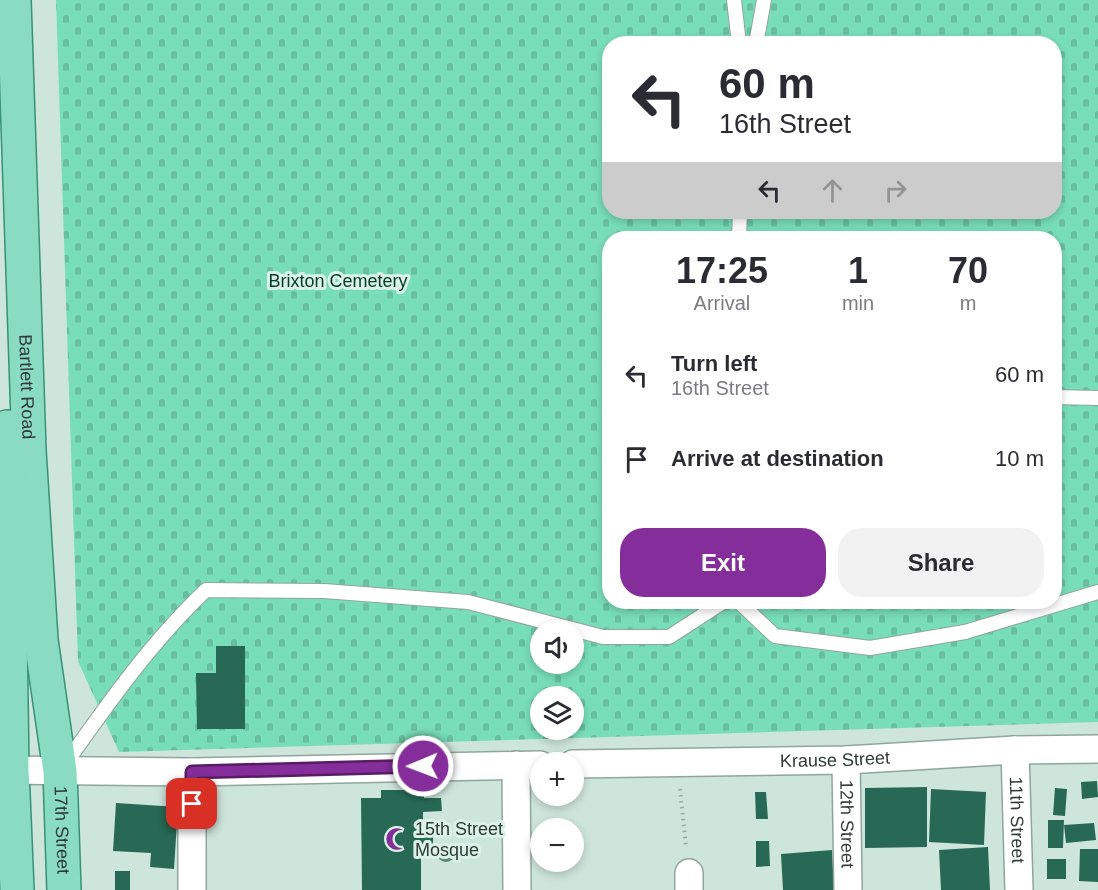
<!DOCTYPE html>
<html lang="en">
<head>
<meta charset="utf-8">
<style>
	:root { --surface:#fff; --page:#f2f2f3; --text:#2b2b33; --muted:#7c7c81; --accent:#842d9b }
	body { margin:0; font-family:Arial,sans-serif; background:var(--page); color:var(--text); height:100vh; display:flex; flex-direction:column; font-size:22px; white-space:nowrap }
	* { box-sizing:border-box; margin:0 }
	p { font-size:20px; color:var(--muted) }
	.icon { flex:none; width:33px; height:33px; fill:none; stroke:currentColor; stroke-width:2; stroke-linecap:round; stroke-linejoin:round }
	.map { position:relative; flex:1; overflow:hidden }
	.sheet { position:absolute; left:602px; top:231px; width:460px; height:378px; display:flex; flex-direction:column; background:var(--surface); border-radius:24px; box-shadow:0 3px 9px #0003 }
	.sheet>* { flex:none }
	.guide { position:absolute; left:602px; top:36px; width:460px; height:183px; border-radius:24px; box-shadow:0 3px 9px #0003; background:#fff; color:var(--text); overflow:hidden }
	.buttons { position:absolute; left:530px; top:620px; display:grid; gap:12px }
	.buttons a { display:grid; place-items:center; width:54px; height:54px; border-radius:50%; background:var(--surface); box-shadow:0 3px 9px #0003; font-size:30px }
	.pin { position:absolute; display:grid; place-items:center; width:51px; height:51px; color:#fff; margin:-26px; border-radius:12px; box-shadow:0 3px 9px #0006 }
	.me { position:absolute; width:66px; margin:-33px; rotate:269deg; stroke-linejoin:round; filter:drop-shadow(0 0 4px #0008) }
	.turn { display:flex; align-items:center; gap:21px; height:126px; padding:0 18px; font-size:27px }
	.turn .icon { width:78px; height:78px; stroke-width:2.5 }
	.turn b { display:block; font-size:42px; line-height:51px }
	.lanes { display:flex; align-items:center; height:57px; padding:0 18px; background:#0003; justify-content:center; gap:30px; direction:ltr }
	.lanes .off { opacity:.35 }
	.eta { display:flex; justify-content:space-evenly; align-items:center; height:102px; text-align:center }
	.eta b { font-size:36px; font-weight:800; line-height:42px }
	.primary-button { display:flex; gap:12px; margin-top:auto; padding:12px 18px }
	.primary-button a { flex:1; height:69px; border-radius:24px; background:var(--accent); color:#fff; font-size:24px; font-weight:800; line-height:69px; text-align:center }
	.primary-button a+a { background:var(--page); color:var(--text) }
	ul { padding:0; list-style:none }
	li { display:flex; align-items:center; gap:18px; height:84px; padding:0 18px }
	li div { flex:1 }
	li b { display:block; font-size:22px }
	li em { font-style:normal }
	.map>svg:first-child { display:block }
</style>
</head>
<body>
<div class="map">
<svg width="1098" height="890" viewBox="0 0 1098 890">
	<defs>
		<pattern id="cemetery-stones" width="16" height="16" patternUnits="userSpaceOnUse" patternTransform="scale(1.5)"><rect width="16" height="16" fill="#78deb9"/><path d="M2 7V4a2 2 0 0 1 4 0v3zM10 15v-3a2 2 0 0 1 4 0v3z" fill="#68bfa0"/></pattern>
	</defs>
	<rect width="100%" height="100%" fill="#cee5db"/>
	<path fill="url(#cemetery-stones)" fill-rule="evenodd" d="M 56,0 L 1098,0 L 1098,722 L 119,752 L 78,661 ZM 609,44 L 1054,44 L 1054,212 L 609,212 ZM 609,238 L 1054,238 L 1054,602 L 609,602 ZM 540,630 L 573,630 L 573,663 L 540,663 ZM 540,696 L 573,696 L 573,729 L 540,729 Z"/>
	<path fill="#276954" d="M 216,646 L 245,646 L 245,729 L 197,729 L 196,673 L 216,673 Z
		M 1097,781 L 1098,797 L 1082,799 L 1081,782 Z
		M 927,787 L 927,847 L 865,848 L 865,788 Z
		M 1055,788 L 1067,789 L 1065,816 L 1053,815 Z
		M 931,789 L 986,792 L 984,845 L 929,842 Z
		M 381,790 L 424,790 L 424,798 L 441,798 L 442,811 L 423,812 L 423,830 L 433,830 L 433,848 L 421,848 L 421,890 L 362,890 L 361,798 L 381,798 Z
		M 755,792 L 766,792 L 768,819 L 756,819 Z
		M 116,803 L 178,807 L 174,869 L 150,867 L 151,853 L 113,851 Z
		M 1048,820 L 1064,820 L 1063,848 L 1048,848 Z
		M 1094,823 L 1096,840 L 1066,843 L 1064,825 Z
		M 756,841 L 769,841 L 770,866 L 756,867 Z
		M 988,847 L 990,890 L 941,890 L 939,850 Z
		M 1080,849 L 1098,849 L 1098,882 L 1079,881 Z
		M 832,850 L 834,890 L 783,890 L 781,854 Z
		M 1047,859 L 1066,859 L 1066,879 L 1047,879 Z
		M 115,871 L 130,871 L 130,890 L 115,890 Z"/>
	<g fill="none" stroke-linecap="round" stroke-linejoin="round">
		<g stroke="#90a69d" stroke-width="16">
			<path id="service" d="M 734,0 L 739,44
				M 756,44 L 764,0
				M 739,238 L 740,212
				M 1054,397 L 1098,398
				M 739,602 L 775,636 L 870,648 L 965,632 L 1098,592
				M 63,767 C 107,705 151,642 206,590 L 324,591 L 468,602 L 603,637 L 669,637 L 723,602"/>
		</g>
		<g stroke="#90a69d" stroke-width="30">
			<g id="minor">
				<path id="s1" d="M 1015,750 L 1019,890"/>
				<path id="s2" d="M 846,760 L 848,890"/>
				<path id="s3" d="M 573,764 L 846,760 L 1015,750 L 1098,749"/>
				<path d="M 516,765 L 517,890"/>
				<path d="M 0,770 L 192,772 L 540,765"/>
				<path d="M 192,772 L 192,890"/>
				<path d="M 689,873 L 689,890"/>
			</g>
		</g>
		<g stroke="#379376" stroke-width="36">
			<g id="primary">
				<path id="s4" d="M 14,0 L 29,450 L 41,640 L 60,771 L 64,890"/>
				<path d="M 7,427 L 12,770 L 17,890"/>
			</g>
		</g>
		<path stroke="#9aaca4" stroke-width="4" stroke-dasharray="1.5 4.5" stroke-linecap="butt" d="M 680,789 L 686,847"/>
		<use href="#service" stroke="#fff" stroke-width="14"/>
		<use href="#minor" stroke="#fff" stroke-width="27"/>
		<use href="#primary" stroke="#89dbc2" stroke-width="33"/>
	</g>
	<circle fill="#5e887b" cx="446" cy="853" r="9"/>
	<g fill="none" stroke-linecap="round" stroke-linejoin="round">
		<g stroke="#561d65" stroke-width="15">
			<path id="route" d="M 192,804 L 192,772 L 423,766"/>
		</g>
		<use href="#route" stroke="#842d9b" stroke-width="10"/>
	</g>
	<defs>
		<g id="mosque-bare" transform="scale(1.8)"><path d="M3.5-4.9A6 6 0 1 0 3.5 4.9A5 5 0 1 1 3.5-4.9Z" fill="#842d9b" stroke="#dbf2e8" stroke-width="2.5" paint-order="stroke"/></g>
	</defs>
	<g fill-rule="evenodd">
		<use href="#mosque-bare" x="397" y="839"/>
	</g>
	<g text-anchor="middle" stroke-width="6" stroke-linejoin="round" paint-order="stroke">
		<g font-size="18" fill="#023c2c" stroke="#dbf2e8">
			<text x="338" y="287">Brixton Cemetery</text>
		</g>
		<g font-size="18" fill="#313a36" stroke="#dbf2e8">
			<text dy="6" stroke="none"><textPath href="#s4" startOffset="387">Bartlett Road</textPath></text>
			<text dy="6" stroke="none"><textPath href="#s3" startOffset="262">Krause Street</textPath></text>
			<text dy="6" stroke="none"><textPath href="#s1" startOffset="70">11th Street</textPath></text>
			<text dy="6" stroke="none"><textPath href="#s2" startOffset="64">12th Street</textPath></text>
			<text dy="6" stroke="none"><textPath href="#s4" startOffset="832">17th Street</textPath></text>
		</g>
		<g font-size="18" fill="#313a36" stroke="#dbf2e8" text-anchor="start">
			<text x="415" y="835">15th Street<tspan x="415" dy="21">Mosque</tspan></text>
		</g>
	</g>
</svg>
<div class="buttons">
<a><svg class="icon" aria-label="sound" viewBox="0 0 24 24"><path d="M4 9h4l5-4v14l-5-4H4zM17 9q2 3 0 6"/></svg></a>
<a><svg class="icon" aria-label="layers" viewBox="0 0 24 24"><path d="M12 4l9 5-9 5-9-5zM3 14l9 5 9-5"/></svg></a>
<a>+</a>
<a>−</a>
</div>
<div class="pin" style="left:192px;top:804px;background:#d93025"><svg class="icon" aria-label="arrive" viewBox="0 0 24 24"><path d="M6 21V4h12l-3 4 3 4H6"/></svg></div>
<svg class="me" style="left:423px;top:766px" viewBox="-20 -20 40 40"><circle r="17" fill="#842d9b" stroke="#fff" stroke-width="3"/><path d="M0-11L8 9 0 5-8 9z" fill="#fff"/></svg>
<div class="guide">
<div class="turn"><svg class="icon" aria-label="left" viewBox="0 0 24 24"><path d="M17 20v-9H6M10 6l-5 5 5 5"/></svg><div><b>60 m</b>16th Street</div></div>
<div class="lanes"><svg class="icon" aria-label="left" viewBox="0 0 24 24"><path d="M17 20v-9H6M10 6l-5 5 5 5"/></svg><svg class="icon off" aria-label="ahead" viewBox="0 0 24 24"><path d="M12 20V5M6 11l6-6 6 6"/></svg><svg class="icon off" aria-label="right" viewBox="0 0 24 24"><path d="M7 20v-9h11M14 6l5 5-5 5"/></svg></div>
</div>
<section class="sheet">
<div class="eta">
<div><b>17:25</b><p>Arrival</p></div>
<div><b>1</b><p>min</p></div>
<div><b>70</b><p>m</p></div>
</div>
<ul>
<li><svg class="icon" aria-label="left" viewBox="0 0 24 24"><path d="M17 20v-9H6M10 6l-5 5 5 5"/></svg><div><b>Turn left</b><p>16th Street</p></div><em>60 m</em></li>
<li><svg class="icon" aria-label="arrive" viewBox="0 0 24 24"><path d="M6 21V4h12l-3 4 3 4H6"/></svg><div><b>Arrive at destination</b></div><em>10 m</em></li>
</ul>
<div class="primary-button"><a>Exit</a><a>Share</a></div>
</section>
</div>
</body>
</html>
